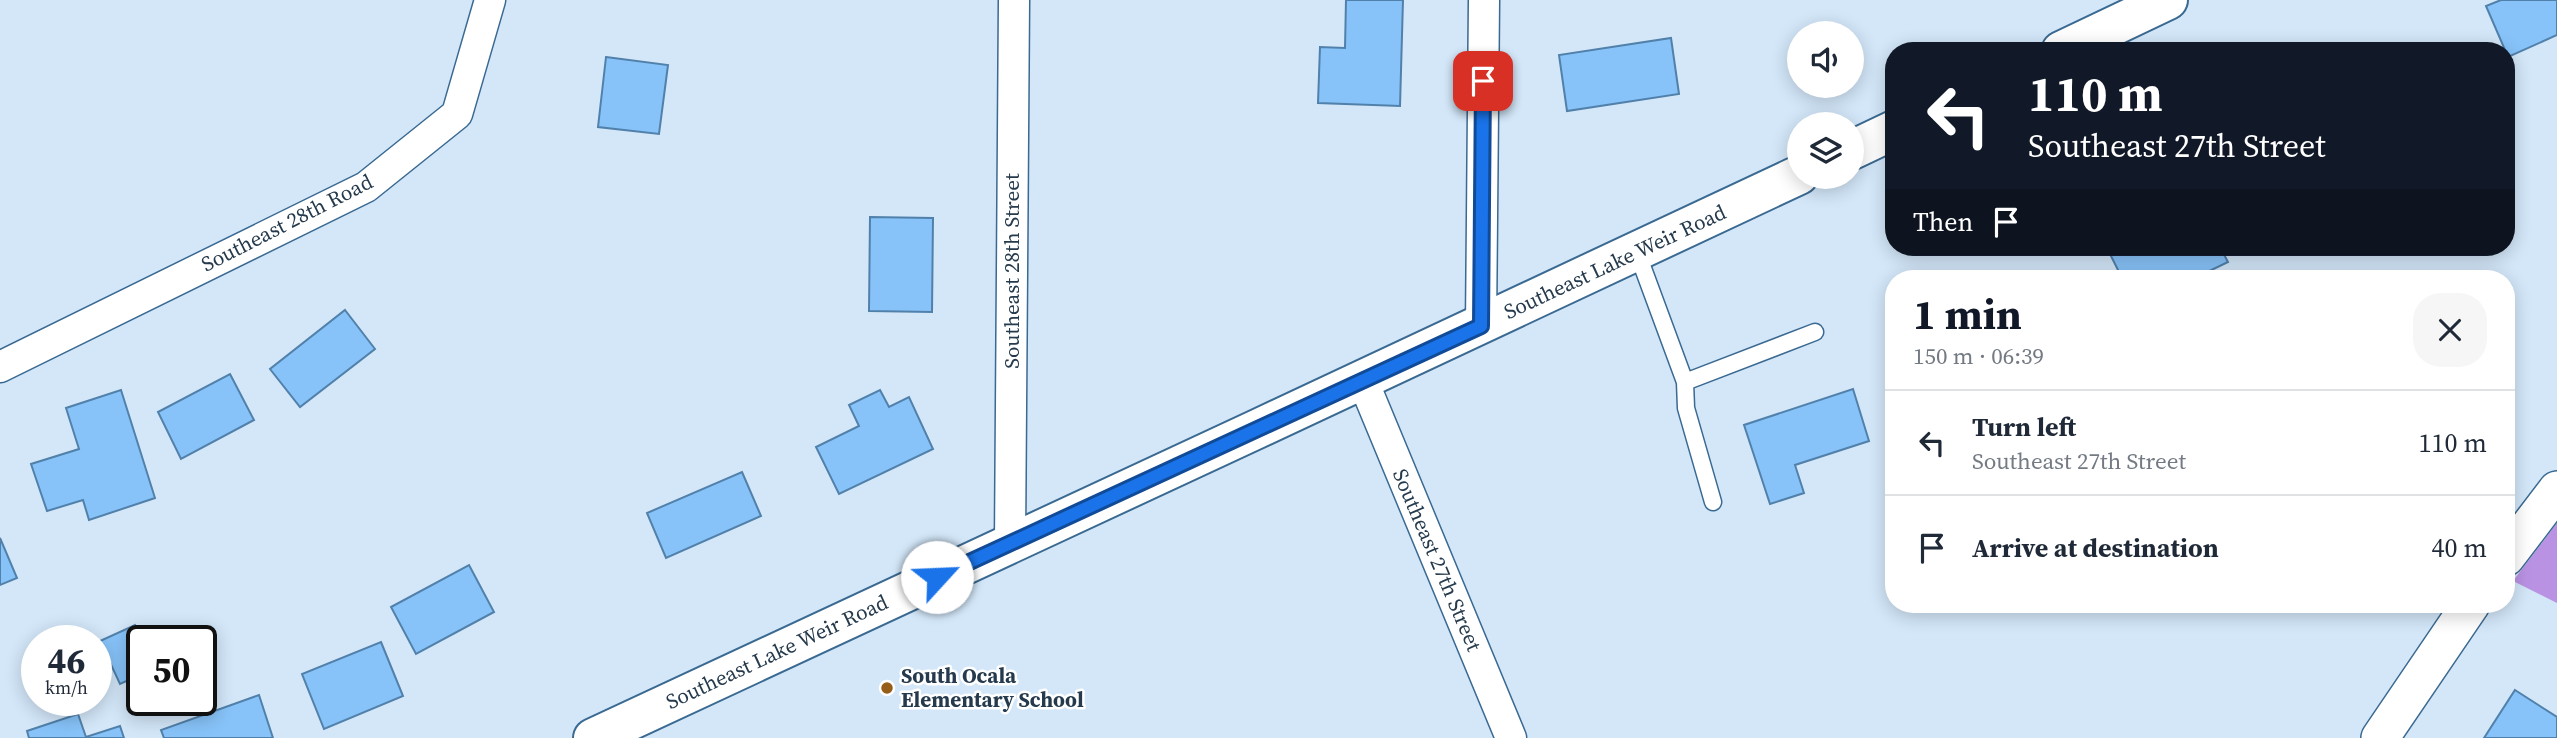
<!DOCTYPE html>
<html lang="en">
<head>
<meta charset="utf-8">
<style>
	:root { --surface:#fff; --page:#f6f6f7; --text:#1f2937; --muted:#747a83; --line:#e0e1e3; --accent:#111827 }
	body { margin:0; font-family:"Source Serif 4",serif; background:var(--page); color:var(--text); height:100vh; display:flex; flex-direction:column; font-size:26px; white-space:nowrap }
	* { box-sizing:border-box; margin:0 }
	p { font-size:23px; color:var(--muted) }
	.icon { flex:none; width:38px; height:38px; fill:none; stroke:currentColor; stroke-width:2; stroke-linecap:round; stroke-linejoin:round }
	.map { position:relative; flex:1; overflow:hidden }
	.side { position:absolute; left:1885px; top:270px; width:630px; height:343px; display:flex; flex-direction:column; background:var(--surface); border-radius:28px; box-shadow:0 4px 18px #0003 }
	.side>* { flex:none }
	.top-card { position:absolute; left:1885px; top:42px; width:630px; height:214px; border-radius:28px; box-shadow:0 4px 18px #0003; background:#111827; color:#fff; overflow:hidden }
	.fabs { position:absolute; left:1787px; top:21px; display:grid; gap:14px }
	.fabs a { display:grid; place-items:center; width:77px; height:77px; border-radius:50%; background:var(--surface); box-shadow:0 4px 18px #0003; font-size:35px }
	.speed { position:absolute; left:21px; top:625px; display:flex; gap:14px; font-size:35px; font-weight:700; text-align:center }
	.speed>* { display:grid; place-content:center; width:91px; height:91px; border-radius:50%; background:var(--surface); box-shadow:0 4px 18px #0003; line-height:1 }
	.speed small { font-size:18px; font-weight:400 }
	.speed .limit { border:4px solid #111; border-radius:10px; background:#fff; color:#111 }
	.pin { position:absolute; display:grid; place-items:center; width:60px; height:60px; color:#fff; margin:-30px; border-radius:14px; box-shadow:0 4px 10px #0006 }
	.me { position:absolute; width:77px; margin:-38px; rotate:65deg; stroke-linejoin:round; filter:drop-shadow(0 0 5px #0008) }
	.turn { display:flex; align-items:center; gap:24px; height:147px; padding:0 28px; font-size:32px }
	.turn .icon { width:91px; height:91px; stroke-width:2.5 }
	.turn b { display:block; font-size:49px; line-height:60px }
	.then { display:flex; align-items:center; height:66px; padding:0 28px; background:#0003; gap:14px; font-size:26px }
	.round { display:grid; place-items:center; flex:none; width:74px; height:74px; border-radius:28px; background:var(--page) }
	.summary { display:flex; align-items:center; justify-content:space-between; height:119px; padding:0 28px }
	h1 { font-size:42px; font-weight:700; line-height:52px; color:var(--accent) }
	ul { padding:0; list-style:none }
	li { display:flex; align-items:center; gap:21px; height:105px; padding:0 28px; border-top:2px solid var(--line) }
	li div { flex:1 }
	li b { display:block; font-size:26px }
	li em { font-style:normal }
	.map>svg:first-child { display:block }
</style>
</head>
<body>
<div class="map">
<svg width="2557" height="738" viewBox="0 0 2557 738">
	<rect width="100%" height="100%" fill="#d3e7f9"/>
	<path fill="#ba92e4" d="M 2557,523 L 2557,603 L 2513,581 Z"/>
	<path fill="#87c3f9" stroke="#5181aa" stroke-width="2" d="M 1346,0 L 1403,0 L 1400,106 L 1318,103 L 1320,47 L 1345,48 Z
		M 2501,0 L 2557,0 L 2557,35 L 2508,57 L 2486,6 Z
		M 1671,38 L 1679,94 L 1567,111 L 1559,55 Z
		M 606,57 L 668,65 L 659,134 L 598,127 Z
		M 870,217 L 933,218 L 932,312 L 869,311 Z
		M 2115,247 L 2220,247 L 2228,262 L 2195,278 L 2122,278 L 2108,250 Z
		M 345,310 L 375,349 L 300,407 L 270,369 Z
		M 230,374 L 254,420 L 181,459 L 158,412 Z
		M 1853,389 L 1869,441 L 1795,465 L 1804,493 L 1770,504 L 1744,425 Z
		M 121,390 L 155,498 L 89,520 L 83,500 L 47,511 L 31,464 L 79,449 L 66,408 Z
		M 880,390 L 889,407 L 909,397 L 933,449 L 839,494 L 816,447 L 859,426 L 849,405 Z
		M 742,472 L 761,516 L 666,558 L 647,513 Z
		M 0,538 L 17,578 L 0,585 Z
		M 469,565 L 494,612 L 416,654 L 391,607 Z
		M 135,625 L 142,640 L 142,674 L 120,684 L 100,641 Z
		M 381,642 L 403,696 L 324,729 L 302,674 Z
		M 2515,690 L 2557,717 L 2557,738 L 2484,738 Z
		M 259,695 L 273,738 L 164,738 L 161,730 Z
		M 78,714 L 86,737 L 120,726 L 124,738 L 29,738 L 27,731 Z"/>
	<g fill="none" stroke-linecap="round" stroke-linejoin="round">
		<g stroke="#3a6991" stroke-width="19">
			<path id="service" d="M 1637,252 L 1685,382 L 1815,332
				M 1685,382 L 1686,408 L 1713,502"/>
		</g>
		<g stroke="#3a6991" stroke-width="33">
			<path id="minor" d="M 1481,326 L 1484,0
				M 0,367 L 366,187 L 457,114 L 490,0
				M 1363,381 L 1511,738
				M 1010,542 L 1014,0"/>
		</g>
		<g stroke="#3a6991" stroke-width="40">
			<path id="tertiary" d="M 2506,557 L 2557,490
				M 2380,738 L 2471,604"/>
		</g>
		<g stroke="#3a6991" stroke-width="42">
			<path id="secondary" d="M 2061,51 L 2168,0
				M 1852,150 L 1894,130
				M 593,738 C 995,550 1398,365 1799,175"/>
		</g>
		<use href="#service" stroke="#fff" stroke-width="16"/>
		<use href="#minor" stroke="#fff" stroke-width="30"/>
		<use href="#tertiary" stroke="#fff" stroke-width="37"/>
		<use href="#secondary" stroke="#fff" stroke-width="38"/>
	</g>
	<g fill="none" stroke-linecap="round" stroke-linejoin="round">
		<g stroke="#114b97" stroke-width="18">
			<path id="route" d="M 937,577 L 1481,326 L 1483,81"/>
		</g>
		<use href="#route" stroke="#1a73e8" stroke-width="12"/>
	</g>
	<circle fill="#965d18" stroke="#fff" stroke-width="2.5" cx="887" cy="688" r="7"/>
	<g text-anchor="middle" stroke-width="5" stroke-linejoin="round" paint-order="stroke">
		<g font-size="21" fill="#253a4c" stroke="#fff">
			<text transform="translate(287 223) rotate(-27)" y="7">Southeast 28th Road</text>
			<text transform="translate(1615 262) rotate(-25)" y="7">Southeast Lake Weir Road</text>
			<text transform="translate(1012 271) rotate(-90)" y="7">Southeast 28th Street</text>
			<text transform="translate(1437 560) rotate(67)" y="7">Southeast 27th Street</text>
			<text transform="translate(777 652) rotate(-25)" y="7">Southeast Lake Weir Road</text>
		</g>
		<g font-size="21" font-weight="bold" fill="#253a4c" stroke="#fff" text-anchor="start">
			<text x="901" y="683">South Ocala<tspan x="901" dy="24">Elementary School</tspan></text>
		</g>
	</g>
</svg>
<div class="fabs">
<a><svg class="icon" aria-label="sound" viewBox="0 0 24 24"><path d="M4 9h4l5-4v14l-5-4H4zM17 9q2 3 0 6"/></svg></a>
<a><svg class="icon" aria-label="layers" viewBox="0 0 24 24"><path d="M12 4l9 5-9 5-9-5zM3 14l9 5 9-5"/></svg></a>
</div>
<div class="speed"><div>46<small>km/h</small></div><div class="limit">50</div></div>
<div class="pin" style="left:1483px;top:81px;background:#d93025"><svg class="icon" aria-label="arrive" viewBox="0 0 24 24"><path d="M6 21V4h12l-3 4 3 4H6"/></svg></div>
<svg class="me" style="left:937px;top:577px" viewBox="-20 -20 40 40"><circle r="19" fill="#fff"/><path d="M0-13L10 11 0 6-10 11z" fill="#1a73e8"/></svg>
<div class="top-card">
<div class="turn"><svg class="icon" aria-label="left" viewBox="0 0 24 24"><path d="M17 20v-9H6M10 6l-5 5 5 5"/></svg><div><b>110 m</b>Southeast 27th Street</div></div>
<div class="then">Then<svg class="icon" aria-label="arrive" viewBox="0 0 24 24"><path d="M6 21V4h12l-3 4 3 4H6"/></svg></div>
</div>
<section class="side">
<div class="summary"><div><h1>1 min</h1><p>150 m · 06:39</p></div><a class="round"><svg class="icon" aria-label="close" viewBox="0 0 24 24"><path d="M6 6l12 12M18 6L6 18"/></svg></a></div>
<ul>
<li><svg class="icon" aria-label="left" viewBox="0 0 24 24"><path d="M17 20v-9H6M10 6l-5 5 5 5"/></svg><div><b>Turn left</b><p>Southeast 27th Street</p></div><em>110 m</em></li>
<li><svg class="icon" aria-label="arrive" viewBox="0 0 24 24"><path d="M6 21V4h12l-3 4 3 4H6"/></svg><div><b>Arrive at destination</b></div><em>40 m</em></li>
</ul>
</section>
</div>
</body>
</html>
